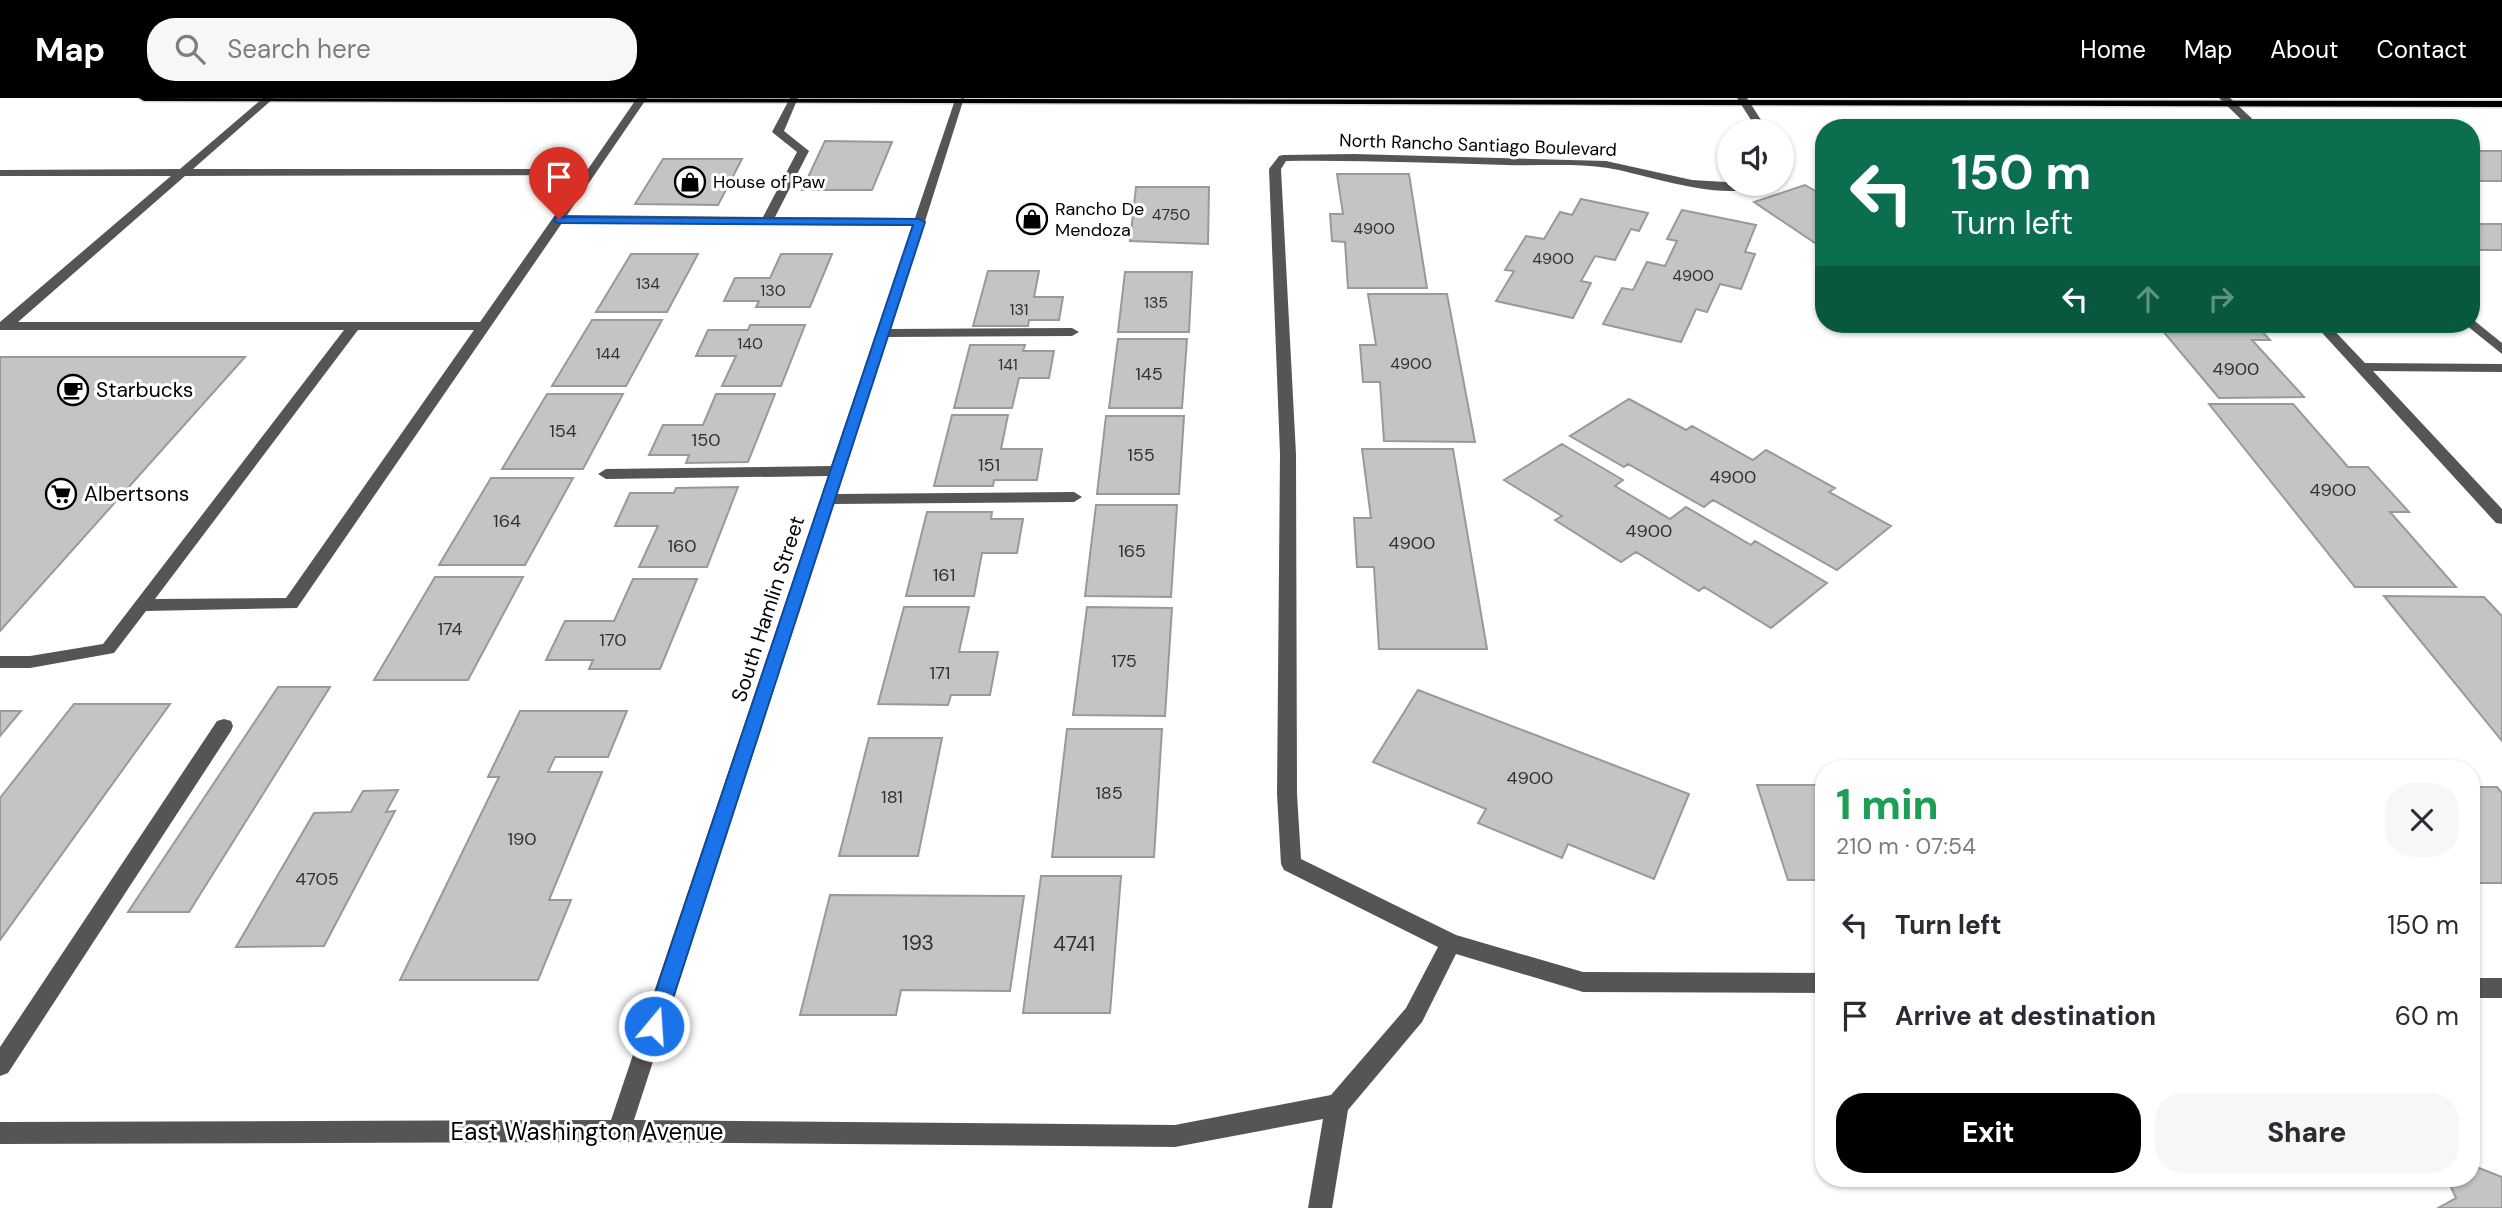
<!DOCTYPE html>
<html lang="en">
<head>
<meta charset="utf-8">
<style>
	:root { --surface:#fff; --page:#f7f7f7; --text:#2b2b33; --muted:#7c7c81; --accent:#000 }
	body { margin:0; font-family:"DM Sans",sans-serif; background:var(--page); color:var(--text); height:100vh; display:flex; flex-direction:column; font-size:26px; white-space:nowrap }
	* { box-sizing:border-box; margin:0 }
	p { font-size:23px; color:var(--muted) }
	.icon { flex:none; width:38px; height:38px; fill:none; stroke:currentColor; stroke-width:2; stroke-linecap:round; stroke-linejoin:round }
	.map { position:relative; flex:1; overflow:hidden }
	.side { position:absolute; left:1815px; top:662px; width:665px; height:427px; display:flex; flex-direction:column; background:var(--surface); border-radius:28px; box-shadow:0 2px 5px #0004 }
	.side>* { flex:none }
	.guide { position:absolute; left:1815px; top:21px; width:665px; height:214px; border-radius:28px; box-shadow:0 2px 5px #0004; background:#0b6e4f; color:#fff; overflow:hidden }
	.buttons { position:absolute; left:1717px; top:21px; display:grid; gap:14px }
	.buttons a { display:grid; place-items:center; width:77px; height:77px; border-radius:50%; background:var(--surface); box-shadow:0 2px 5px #0004; font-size:35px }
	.pin { position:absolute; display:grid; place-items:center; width:60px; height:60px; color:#fff; margin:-72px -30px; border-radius:50% 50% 50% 0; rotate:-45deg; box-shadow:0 0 7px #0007 }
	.pin .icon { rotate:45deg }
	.me { position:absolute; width:77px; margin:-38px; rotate:18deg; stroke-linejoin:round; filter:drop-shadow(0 0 5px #0008) }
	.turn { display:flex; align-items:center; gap:24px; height:147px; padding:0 21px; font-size:32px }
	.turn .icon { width:91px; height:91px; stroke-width:2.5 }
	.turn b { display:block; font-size:49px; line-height:60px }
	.lanes { display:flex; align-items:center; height:66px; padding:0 21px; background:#0003; justify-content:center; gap:35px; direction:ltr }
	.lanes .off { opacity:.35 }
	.round { display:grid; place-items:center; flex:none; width:74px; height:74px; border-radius:28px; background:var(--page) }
	.headline { display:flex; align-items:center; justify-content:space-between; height:119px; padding:0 21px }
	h1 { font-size:42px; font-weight:800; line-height:52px; color:#1e9e55 }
	.button { display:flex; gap:14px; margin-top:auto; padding:14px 21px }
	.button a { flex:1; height:80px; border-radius:28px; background:var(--accent); color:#fff; font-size:28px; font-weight:800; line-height:80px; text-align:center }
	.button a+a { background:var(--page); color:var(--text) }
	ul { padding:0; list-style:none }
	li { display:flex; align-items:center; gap:21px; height:91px; padding:0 21px }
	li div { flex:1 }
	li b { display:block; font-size:26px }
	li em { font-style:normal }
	header { display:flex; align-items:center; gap:42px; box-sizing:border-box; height:98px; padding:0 35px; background:var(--accent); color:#fff }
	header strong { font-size:33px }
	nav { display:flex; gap:38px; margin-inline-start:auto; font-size:24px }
	.search { width:490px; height:63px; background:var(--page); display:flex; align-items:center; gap:18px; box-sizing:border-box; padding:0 24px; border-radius:28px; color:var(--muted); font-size:26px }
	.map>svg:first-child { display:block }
</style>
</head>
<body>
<header>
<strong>Map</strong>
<div class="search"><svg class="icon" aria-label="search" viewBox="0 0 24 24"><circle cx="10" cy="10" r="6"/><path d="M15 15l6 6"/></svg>Search here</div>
<nav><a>Home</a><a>Map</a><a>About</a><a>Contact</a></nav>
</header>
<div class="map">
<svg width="2502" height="1110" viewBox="0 0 2502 1110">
	<rect width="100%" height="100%" fill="#fff"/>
	<path fill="#c4c4c4" stroke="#999" stroke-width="2" d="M 825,43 L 892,44 L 872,92 L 802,92 Z
		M 2471,53 L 2502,53 L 2502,83 L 2471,83 Z
		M 663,61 L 742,61 L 718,107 L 635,106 Z
		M 1337,76 L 1409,76 L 1427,190 L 1348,190 L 1345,144 L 1332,143 L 1330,116 L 1343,116 Z
		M 1805,87 L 1824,98 L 1824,151 L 1754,104 Z
		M 1136,89 L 1209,89 L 1208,146 L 1130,143 Z
		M 1581,101 L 1648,115 L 1639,133 L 1631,131 L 1615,162 L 1595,158 L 1581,183 L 1591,185 L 1573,220 L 1496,203 L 1514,173 L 1505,172 L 1526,138 L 1544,141 L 1560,114 L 1572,117 Z
		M 1682,112 L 1756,127 L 1745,154 L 1755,156 L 1741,191 L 1720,186 L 1707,214 L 1696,211 L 1681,244 L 1603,226 L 1622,190 L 1633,192 L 1647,164 L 1665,168 L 1677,143 L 1667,141 Z
		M 2471,126 L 2502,126 L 2502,152 L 2475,152 L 2471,148 Z
		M 631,156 L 698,156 L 667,214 L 596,214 Z
		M 781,156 L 832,156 L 810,209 L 756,209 L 759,203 L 724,203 L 735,180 L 770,180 Z
		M 988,173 L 1039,173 L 1034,199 L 1063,199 L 1059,222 L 1029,222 L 1028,228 L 973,228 Z
		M 1125,174 L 1192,174 L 1189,234 L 1118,234 Z
		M 1368,196 L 1447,196 L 1475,344 L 1384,343 L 1380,284 L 1363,284 L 1360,247 L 1376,247 Z
		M 592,222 L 662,222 L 626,288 L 552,288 Z
		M 2157,226 L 2255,226 L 2270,242 L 2252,242 L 2304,299 L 2219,300 Z
		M 750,227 L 805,227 L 781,288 L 722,288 L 736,258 L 696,258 L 708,232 L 748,232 Z
		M 1118,241 L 1187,241 L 1182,310 L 1109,310 Z
		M 970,247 L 1025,247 L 1023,253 L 1054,253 L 1049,280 L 1019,280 L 1012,310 L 954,310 Z
		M 0,259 L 245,259 L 0,533 Z
		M 547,296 L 623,296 L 583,371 L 502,371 Z
		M 716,296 L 775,296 L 748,364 L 686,365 L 689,357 L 649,357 L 663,327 L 703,327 Z
		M 1629,301 L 1686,332 L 1692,328 L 1753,362 L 1766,352 L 1835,390 L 1829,394 L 1891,428 L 1837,472 L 1713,402 L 1704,409 L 1628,366 L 1624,369 L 1570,338 Z
		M 2209,306 L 2293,306 L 2348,369 L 2368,369 L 2409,414 L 2390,414 L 2456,489 L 2355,489 Z
		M 952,317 L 1008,317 L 1001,351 L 1042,351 L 1037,382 L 994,382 L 993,388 L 934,388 Z
		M 1106,318 L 1184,318 L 1179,396 L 1097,396 Z
		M 1562,346 L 1623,382 L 1615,388 L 1670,421 L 1686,409 L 1751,447 L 1755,443 L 1827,485 L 1771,530 L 1704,489 L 1699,493 L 1636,454 L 1621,464 L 1555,422 L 1562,418 L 1504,382 Z
		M 1362,351 L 1453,351 L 1487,551 L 1379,551 L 1374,469 L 1357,469 L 1354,420 L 1371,420 Z
		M 491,380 L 573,380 L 525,467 L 439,467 Z
		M 738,389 L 707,469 L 639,469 L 658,428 L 615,428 L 630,395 L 674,395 L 676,390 Z
		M 1096,407 L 1177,407 L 1171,499 L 1085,498 Z
		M 927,414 L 992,414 L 991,421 L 1023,421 L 1017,455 L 982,455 L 974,498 L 906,498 Z
		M 435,479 L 523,479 L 468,582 L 374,582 Z
		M 633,481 L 697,481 L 660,571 L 589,571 L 593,562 L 546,562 L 565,523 L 614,523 Z
		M 2384,498 L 2484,499 L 2502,518 L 2502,643 Z
		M 904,509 L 969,509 L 959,554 L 998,554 L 990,597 L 951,597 L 948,607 L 878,606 Z
		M 1087,509 L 1172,510 L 1165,618 L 1073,617 Z
		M 278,589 L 330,589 L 189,814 L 128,814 Z
		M 1418,592 L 1689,696 L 1654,781 L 1568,746 L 1562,760 L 1478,725 L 1486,711 L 1373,664 Z
		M 74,606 L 170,606 L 0,842 L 0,700 Z
		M 0,613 L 21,613 L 0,638 Z
		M 520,613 L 627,613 L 608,659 L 555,659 L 548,674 L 602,674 L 549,802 L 571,802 L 538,882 L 400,882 L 499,679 L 488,679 Z
		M 1067,631 L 1162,631 L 1154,759 L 1052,759 Z
		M 869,640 L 942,640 L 918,758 L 839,758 Z
		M 1757,687 L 1824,687 L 1824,782 L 1788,782 Z
		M 2471,689 L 2497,689 L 2502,695 L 2502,785 L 2471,785 Z
		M 398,692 L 386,714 L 395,713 L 324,848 L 236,849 L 314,715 L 351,714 L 363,693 Z
		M 1041,778 L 1121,778 L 1110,915 L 1023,915 Z
		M 830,797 L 1024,798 L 1010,893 L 901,892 L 896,917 L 800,917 Z
		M 2479,1070 L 2502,1079 L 2502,1110 L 2438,1110 L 2456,1100 L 2450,1087 L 2463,1080 L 2471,1080 L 2471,1075 Z"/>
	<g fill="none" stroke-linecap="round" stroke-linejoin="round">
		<g stroke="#dbdbdb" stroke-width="3">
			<path id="major" d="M 139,0 L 2502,3 L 2502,9 L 144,3 Z"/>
		</g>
		<path fill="#555" fill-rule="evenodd" d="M 263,0 L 274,0 L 193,71 L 588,71 L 637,0 L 647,0 L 567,117 L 763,119 L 797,54 L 772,34 L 790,0 L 798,0 L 784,33 L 809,53 L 775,119 L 915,120 L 955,2 L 964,0 L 891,231 L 1072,230 L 1079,234 L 1072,238 L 888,239 L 837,396 L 1074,394 L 1082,399 L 1074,404 L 834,406 L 634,1022 L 1175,1027 L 1331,997 L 1406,910 L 1438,849 L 1284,772 L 1281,766 L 1277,696 L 1280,356 L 1269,71 L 1279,58 L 1283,57 L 1354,56 L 1606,63 L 1692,82 L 1759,86 C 1731,107 1641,75 1608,70 C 1575,65 1539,68 1506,67 C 1433,65 1360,62 1286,63 L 1281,71 L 1296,356 L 1297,696 L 1301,761 L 1456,837 L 1583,874 L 1824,875 L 1824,895 L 1583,894 L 1456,856 L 1422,924 L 1348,1012 L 1332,1110 L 1308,1110 L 1323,1021 L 1175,1049 L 619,1044 L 0,1046 L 0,1024 L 611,1022 L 828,378 L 606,381 L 598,376 L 606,371 L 831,368 L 912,128 L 562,125 L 297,510 L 146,513 L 114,555 L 30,570 L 0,570 L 0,558 L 30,558 L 103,546 L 344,232 L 0,232 L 0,224 L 171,78 L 0,78 L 0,72 L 180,71 ZM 583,77 L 480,224 L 18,224 L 185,78 ZM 358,232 L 474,232 L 286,500 L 155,501 Z
			M 1737,0 L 1747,0 L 1768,33 L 1758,33 Z
			M 2219,0 L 2230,0 L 2262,30 L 2250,30 Z
			M 2471,220 L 2502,245 L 2502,256 L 2466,227 L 2471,226 Z
			M 2314,226 L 2328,226 L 2365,265 L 2502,266 L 2502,274 L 2373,273 L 2502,411 L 2502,426 L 2496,425 Z
			M 224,621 L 231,623 L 233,628 L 231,633 L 8,975 L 0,978 L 0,949 L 217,623 Z
			M 2471,880 L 2502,880 L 2502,900 L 2471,900 Z"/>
		<use href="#major" fill="#000" fill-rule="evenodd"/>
	</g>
	<path fill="#1a73e8" stroke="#114b97" stroke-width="2" d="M 555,119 L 919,121 L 925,124 L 664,928 L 661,934 L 654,937 L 647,934 L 644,928 L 913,127 L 559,125 L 555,124 Z"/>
	<defs>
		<g id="shop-ring" transform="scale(1.575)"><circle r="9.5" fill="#fff" stroke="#000" stroke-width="1.5"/><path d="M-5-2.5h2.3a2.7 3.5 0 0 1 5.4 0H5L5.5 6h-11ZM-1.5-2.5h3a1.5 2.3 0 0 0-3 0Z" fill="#000"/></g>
		<g id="cafe-ring" transform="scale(1.575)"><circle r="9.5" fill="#fff" stroke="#000" stroke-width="1.5"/><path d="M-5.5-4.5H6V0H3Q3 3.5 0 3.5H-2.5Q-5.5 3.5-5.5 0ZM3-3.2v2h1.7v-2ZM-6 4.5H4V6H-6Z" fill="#000"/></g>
		<g id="supermarket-ring" transform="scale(1.575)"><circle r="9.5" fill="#fff" stroke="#000" stroke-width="1.5"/><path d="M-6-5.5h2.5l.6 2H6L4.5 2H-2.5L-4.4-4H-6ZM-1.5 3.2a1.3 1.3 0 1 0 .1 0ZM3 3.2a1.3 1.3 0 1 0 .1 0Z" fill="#000"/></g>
	</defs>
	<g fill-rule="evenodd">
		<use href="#shop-ring" x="690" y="84"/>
		<use href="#shop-ring" x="1032" y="121"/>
		<use href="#cafe-ring" x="73" y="292"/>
		<use href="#supermarket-ring" x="61" y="396"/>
	</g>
	<g text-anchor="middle" stroke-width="6" stroke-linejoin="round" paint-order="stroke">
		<g font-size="16" fill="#313131">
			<text x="1171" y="122">4750</text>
			<text x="1374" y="136">4900</text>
			<text x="1553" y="166">4900</text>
			<text x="1693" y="183">4900</text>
			<text x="648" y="191">134</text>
			<text x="773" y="198">130</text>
			<text x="1156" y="210">135</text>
			<text x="1019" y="217">131</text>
			<text x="750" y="251">140</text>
			<text x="608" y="261">144</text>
			<text x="1411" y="271">4900</text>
			<text x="1008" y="272">141</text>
		</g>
		<g font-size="18" fill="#000" stroke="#fff">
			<text transform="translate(1478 47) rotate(2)" y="6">North Rancho Santiago Boulevard</text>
		</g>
		<g font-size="18" fill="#000" stroke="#fff" text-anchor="start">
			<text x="713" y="90">House of Paw</text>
			<text x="1055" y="117">Rancho De<tspan x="1055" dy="21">Mendoza</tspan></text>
		</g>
		<g font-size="18" fill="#313131">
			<text x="2236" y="277">4900</text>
			<text x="1149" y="282">145</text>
			<text x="563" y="339">154</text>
			<text x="706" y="348">150</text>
			<text x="1141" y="363">155</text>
			<text x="989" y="373">151</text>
			<text x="1733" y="385">4900</text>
			<text x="2333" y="398">4900</text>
			<text x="507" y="429">164</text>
			<text x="1649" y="439">4900</text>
			<text x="1412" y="451">4900</text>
			<text x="682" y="454">160</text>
			<text x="1132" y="459">165</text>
			<text x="944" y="483">161</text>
			<text x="450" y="537">174</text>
			<text x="613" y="548">170</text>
			<text x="1124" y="569">175</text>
			<text x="940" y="581">171</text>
			<text x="1530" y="686">4900</text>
			<text x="1109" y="701">185</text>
			<text x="892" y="705">181</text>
			<text x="522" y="747">190</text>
			<text x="317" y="787">4705</text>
		</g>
		<g font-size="21" fill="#000" stroke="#fff" text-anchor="start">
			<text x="96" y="299">Starbucks</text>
			<text x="84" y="403">Albertsons</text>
		</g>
		<g font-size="21" fill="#000" stroke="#fff">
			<text transform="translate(768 511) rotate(-72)" y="7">South Hamlin Street</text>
		</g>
		<g font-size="21" fill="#313131">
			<text x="918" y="852">193</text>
			<text x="1074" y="853">4741</text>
		</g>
		<g font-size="24" fill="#000" stroke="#fff">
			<text x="587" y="1042">East Washington Avenue</text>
		</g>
	</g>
</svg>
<div class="buttons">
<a><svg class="icon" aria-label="sound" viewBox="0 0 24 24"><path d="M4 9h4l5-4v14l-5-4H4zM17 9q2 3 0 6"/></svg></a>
</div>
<div class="pin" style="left:559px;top:121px;background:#d93025"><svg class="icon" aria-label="arrive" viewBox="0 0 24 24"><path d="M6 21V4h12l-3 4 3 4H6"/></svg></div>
<svg class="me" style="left:654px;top:928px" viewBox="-20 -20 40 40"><circle r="17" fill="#1a73e8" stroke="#fff" stroke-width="3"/><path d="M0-11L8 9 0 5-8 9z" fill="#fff"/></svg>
<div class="guide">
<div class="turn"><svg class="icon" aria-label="left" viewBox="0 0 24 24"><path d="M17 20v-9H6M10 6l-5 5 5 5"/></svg><div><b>150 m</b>Turn left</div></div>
<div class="lanes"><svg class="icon" aria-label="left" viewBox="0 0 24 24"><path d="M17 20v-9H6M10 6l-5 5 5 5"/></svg><svg class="icon off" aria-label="ahead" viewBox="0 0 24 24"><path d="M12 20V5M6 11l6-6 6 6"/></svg><svg class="icon off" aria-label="right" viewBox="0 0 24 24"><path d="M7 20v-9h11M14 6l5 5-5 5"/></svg></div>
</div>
<section class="side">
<div class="headline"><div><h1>1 min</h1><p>210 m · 07:54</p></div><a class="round"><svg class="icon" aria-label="close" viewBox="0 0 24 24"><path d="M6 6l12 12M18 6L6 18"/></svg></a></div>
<ul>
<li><svg class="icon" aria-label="left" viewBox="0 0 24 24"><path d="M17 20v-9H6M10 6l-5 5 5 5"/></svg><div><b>Turn left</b></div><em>150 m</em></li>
<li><svg class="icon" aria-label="arrive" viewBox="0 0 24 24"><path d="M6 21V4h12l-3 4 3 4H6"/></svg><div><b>Arrive at destination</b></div><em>60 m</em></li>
</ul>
<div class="button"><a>Exit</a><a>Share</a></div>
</section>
</div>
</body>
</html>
